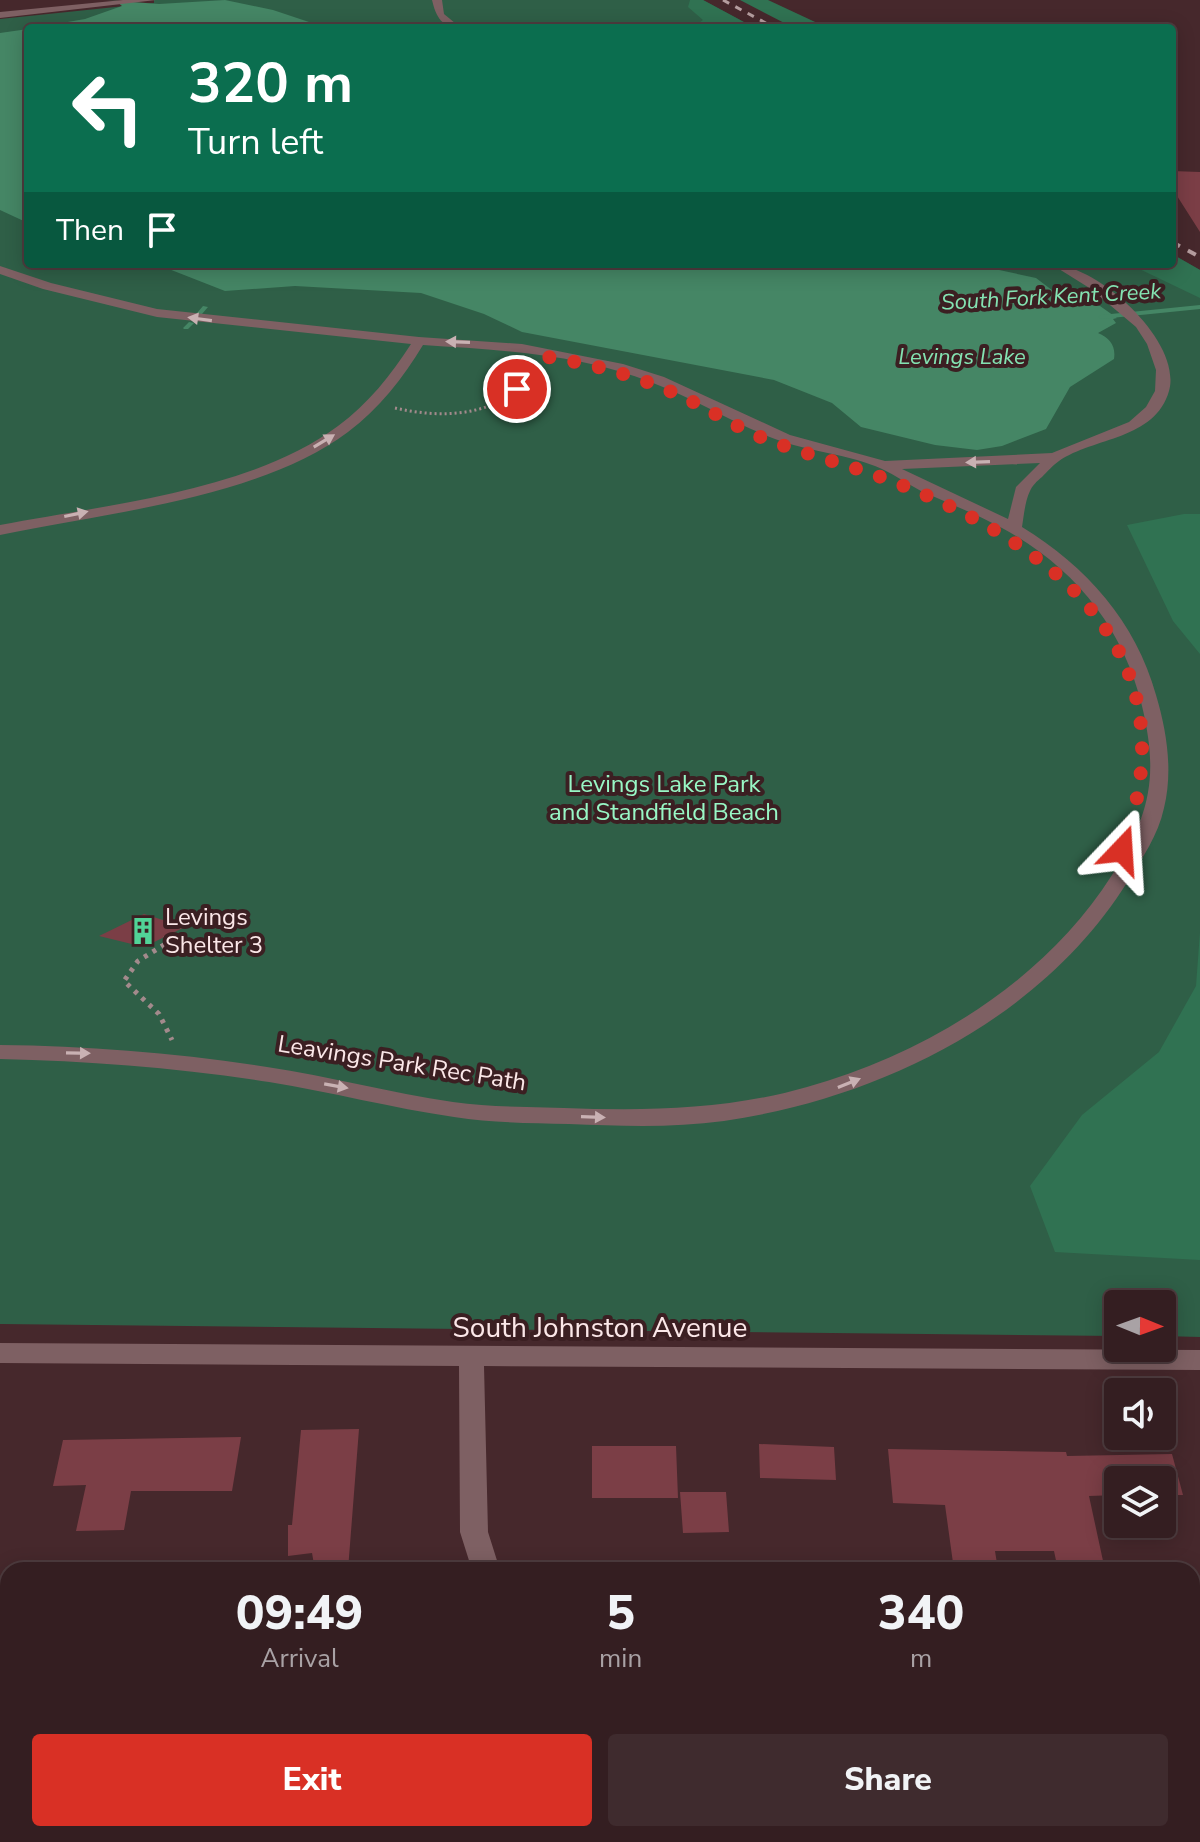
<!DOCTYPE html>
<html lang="en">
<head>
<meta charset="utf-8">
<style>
	:root { --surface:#341e21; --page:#3f2b2e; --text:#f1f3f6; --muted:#a9a2a5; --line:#4e3c3f; --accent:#d93025 }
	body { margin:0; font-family:"Nunito Sans",sans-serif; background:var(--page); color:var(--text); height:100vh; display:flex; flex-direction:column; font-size:30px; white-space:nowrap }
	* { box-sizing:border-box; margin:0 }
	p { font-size:26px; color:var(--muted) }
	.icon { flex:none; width:44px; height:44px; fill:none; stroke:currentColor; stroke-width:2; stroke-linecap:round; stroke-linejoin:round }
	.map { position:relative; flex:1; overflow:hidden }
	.details { position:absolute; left:0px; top:1562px; width:1200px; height:280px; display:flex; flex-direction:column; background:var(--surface); border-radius:24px 24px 0 0; box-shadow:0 4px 20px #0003,0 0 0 2px var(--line) }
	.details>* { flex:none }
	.guide { position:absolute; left:24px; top:24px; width:1152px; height:244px; border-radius:8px; box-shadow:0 4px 20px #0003,0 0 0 2px var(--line); background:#0b6e4f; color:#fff; overflow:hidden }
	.needle { width:52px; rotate:91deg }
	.fabs { position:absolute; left:1104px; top:1290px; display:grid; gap:16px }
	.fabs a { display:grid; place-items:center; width:72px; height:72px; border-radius:8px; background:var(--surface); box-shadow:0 4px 20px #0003,0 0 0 2px var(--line); font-size:40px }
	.pin { position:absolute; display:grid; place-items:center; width:68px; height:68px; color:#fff; margin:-34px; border:4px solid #fff; border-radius:50%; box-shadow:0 2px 8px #0007 }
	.me { position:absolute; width:88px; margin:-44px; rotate:20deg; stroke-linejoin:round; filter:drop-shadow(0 0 6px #0008) }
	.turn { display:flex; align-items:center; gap:28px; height:168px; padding:0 32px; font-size:36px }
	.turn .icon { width:104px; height:104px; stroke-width:2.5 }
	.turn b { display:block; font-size:56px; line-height:68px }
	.then { display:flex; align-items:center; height:76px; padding:0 32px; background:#0003; gap:16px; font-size:30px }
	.eta { display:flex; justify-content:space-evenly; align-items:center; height:136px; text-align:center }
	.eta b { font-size:48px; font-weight:800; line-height:56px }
	.cta { display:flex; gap:16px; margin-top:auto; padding:16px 32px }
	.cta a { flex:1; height:92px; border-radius:8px; background:var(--accent); color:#fff; font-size:32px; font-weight:800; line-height:92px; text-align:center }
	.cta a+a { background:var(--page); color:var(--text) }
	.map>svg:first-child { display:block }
</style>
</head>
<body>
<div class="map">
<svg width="1200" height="1842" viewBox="0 0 1200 1842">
	<rect width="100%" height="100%" fill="#46282c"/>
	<path fill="#2f5f47" d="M 154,0 L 703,0 L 755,28 L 28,28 L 28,264 L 1172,264 L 1172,254 L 1200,270 L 1200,1337 L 1162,1336 L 1162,1304 L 1118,1304 L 1118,1336 L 0,1324 L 0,19 L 154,3 Z"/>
	<path fill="#307252" d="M 690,0 L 703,0 L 755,28 L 692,28 L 703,20 L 688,7 Z
		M 740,0 L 768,0 L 828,28 L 794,28 Z
		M 1172,254 L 1200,270 L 1200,298 L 1129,264 L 1172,264 Z
		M 1184,514 L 1200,514 L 1200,654 L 1173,621 L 1127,525 Z
		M 1200,932 L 1200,1260 L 1055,1252 L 1030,1186 L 1082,1115 L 1159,1052 L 1196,986 Z"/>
	<path fill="#458665" d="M 106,0 L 159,4 L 225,0 L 273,10 L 327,28 L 33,28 L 85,19 L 122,6 L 116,1 Z
		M 28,29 L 28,223 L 0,210 L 0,33 Z
		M 156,264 L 971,264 L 1036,278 L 1069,303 L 1100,306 L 1117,318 L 1113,319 L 1116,323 L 1098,333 C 1110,338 1116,346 1114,359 L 1070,387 L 1046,429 L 1002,446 L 977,450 L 935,445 L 861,427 L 832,403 L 774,380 L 522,332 L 484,314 L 421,293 L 295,286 L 225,291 Z"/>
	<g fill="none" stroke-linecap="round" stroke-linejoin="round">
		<path fill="#458665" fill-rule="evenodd" d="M 1200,305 L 1200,309 L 1101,319 L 1098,317 L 1101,315 Z
			M 203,306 L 208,307 L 202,314 L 198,314 L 197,313 Z
			M 189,322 L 194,323 L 188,329 L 184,329 L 183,328 Z"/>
	</g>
	<path fill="#7b3e46" d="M 1172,171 L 1200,172 L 1200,232 L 1172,188 Z
		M 144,914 L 185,927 L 144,947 L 99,936 Z
		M 359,1429 L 348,1570 L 315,1570 L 312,1553 L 288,1556 L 288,1525 L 292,1525 L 301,1430 Z
		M 241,1437 L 232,1491 L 131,1491 L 124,1530 L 76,1531 L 86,1485 L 53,1486 L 63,1440 Z
		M 759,1444 L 834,1447 L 836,1480 L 760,1478 Z
		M 592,1446 L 676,1446 L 678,1498 L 592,1498 Z
		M 888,1449 L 1066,1452 L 1067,1456 L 1172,1454 L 1183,1495 L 1162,1495 L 1162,1480 L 1118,1480 L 1118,1495 L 1089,1496 L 1105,1570 L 1058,1570 L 1054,1551 L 995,1551 L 998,1570 L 954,1570 L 945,1505 L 893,1503 Z
		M 680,1492 L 726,1492 L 729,1532 L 683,1533 Z"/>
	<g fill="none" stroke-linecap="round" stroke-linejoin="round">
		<path stroke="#a38a8c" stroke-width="3" stroke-dasharray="2 3" stroke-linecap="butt" d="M 395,408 C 447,420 504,416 536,369"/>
		<path stroke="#a38a8c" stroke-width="5" stroke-dasharray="4 6" stroke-linecap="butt" d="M 166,936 L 167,943 L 138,961 L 124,981 L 159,1014 L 172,1040"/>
		<path fill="#7e6063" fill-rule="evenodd" d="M 123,0 L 156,0 L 0,18 L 0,12 Z
			M 432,0 L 442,0 L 444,14 L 461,28 C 442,28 436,17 432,0 Z
			M 1051,264 C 1096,264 1183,341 1169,391 C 1155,440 1094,437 1059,461 C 1053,465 1047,472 1042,477 C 1037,481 1032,486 1030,491 C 1025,501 1024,515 1022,527 C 1086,566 1136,622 1156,695 C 1167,732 1173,771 1164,808 C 1158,836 1142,858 1128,881 C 1042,1019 881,1098 724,1121 C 673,1128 621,1126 569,1124 C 530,1123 493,1123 454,1117 C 392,1108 331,1092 269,1082 C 180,1068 90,1061 0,1059 L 0,1045 C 89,1046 178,1053 267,1067 C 329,1076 390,1093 453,1102 C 490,1107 527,1107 564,1108 C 647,1111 727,1110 807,1087 C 927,1053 1044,982 1112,875 C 1150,815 1159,777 1142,706 C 1123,627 1074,567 1002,528 C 976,514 948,503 921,491 C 908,484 895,475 882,469 C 849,454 809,452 775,439 C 733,423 695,399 653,383 C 581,354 499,350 423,345 C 403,378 379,409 348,432 C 260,498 106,513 0,535 L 0,525 C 104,505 252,491 338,426 C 368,404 391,375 411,344 L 157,317 L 43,289 L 0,274 L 0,266 L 51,283 L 157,309 L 419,337 L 522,344 L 623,364 L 664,377 L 790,435 L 885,461 L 1052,453 L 1129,422 L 1146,407 L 1155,391 L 1156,370 L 1147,344 L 1136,327 L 1091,289 ZM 1040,463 L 1016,487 L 1008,519 L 902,469 Z
			M 0,1343 L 1200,1350 L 1200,1370 L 484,1366 L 488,1532 L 500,1570 L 472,1570 L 460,1532 L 459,1366 L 0,1363 Z
			M 497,1834 L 533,1834 L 530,1842 L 494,1842 Z
			M 619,1834 L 655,1834 L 658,1842 L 622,1842 Z"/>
		<path stroke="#b59d9f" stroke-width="3" stroke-dasharray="7 7" stroke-linecap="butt" d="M 723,0 L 775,28"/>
		<path stroke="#b59d9f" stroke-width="4" stroke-dasharray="9 9" stroke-linecap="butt" d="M 1172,242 L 1200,257"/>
	</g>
	<defs><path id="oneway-solid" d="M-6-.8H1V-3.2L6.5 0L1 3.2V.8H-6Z" transform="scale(2)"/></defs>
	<g fill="#c9b1b3">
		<use href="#oneway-solid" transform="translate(200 319) rotate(-172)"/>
		<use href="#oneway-solid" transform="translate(458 342) rotate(-178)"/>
		<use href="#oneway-solid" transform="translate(324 441) rotate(-31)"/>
		<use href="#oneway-solid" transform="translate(978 462) rotate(178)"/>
		<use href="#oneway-solid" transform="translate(76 514) rotate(-12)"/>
		<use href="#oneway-solid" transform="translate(78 1053) rotate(1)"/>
		<use href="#oneway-solid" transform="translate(849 1083) rotate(-22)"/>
		<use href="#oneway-solid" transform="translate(336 1086) rotate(10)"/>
		<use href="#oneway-solid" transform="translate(593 1117) rotate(2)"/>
	</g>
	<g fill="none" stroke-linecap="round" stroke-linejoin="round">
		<path stroke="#d93025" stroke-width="14" stroke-dasharray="0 25.2" d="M 517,389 L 533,375 L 541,356 C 591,363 642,377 687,399 C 714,412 739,429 768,440 C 808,455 849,465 889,480 C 1057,545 1195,653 1122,850"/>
	</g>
	<defs>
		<g id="building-bare" transform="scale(2.16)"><path d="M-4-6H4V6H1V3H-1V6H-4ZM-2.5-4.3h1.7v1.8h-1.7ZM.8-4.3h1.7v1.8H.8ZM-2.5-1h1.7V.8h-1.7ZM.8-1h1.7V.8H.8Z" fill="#51d397" stroke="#3b1f22" stroke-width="2.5" paint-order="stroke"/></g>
	</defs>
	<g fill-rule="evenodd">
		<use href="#building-bare" x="143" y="931"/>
	</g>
	<g text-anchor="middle" stroke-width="8" stroke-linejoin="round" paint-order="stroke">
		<g font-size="22" font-style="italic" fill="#84e3b2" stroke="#3b1f22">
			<text transform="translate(1051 296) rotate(-3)" y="8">South Fork Kent Creek</text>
			<text x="962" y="364">Levings Lake</text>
		</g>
		<g font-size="24" fill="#98f7c5" stroke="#3b1f22">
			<text x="664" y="792">Levings Lake Park<tspan x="664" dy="28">and Standfield Beach</tspan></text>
		</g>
		<g font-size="24" fill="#fbe7e8" stroke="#3b1f22" text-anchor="start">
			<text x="165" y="925">Levings<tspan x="165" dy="28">Shelter 3</tspan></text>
		</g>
		<g font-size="24" fill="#fbe7e8" stroke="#3b1f22">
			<text transform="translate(402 1063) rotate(9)" y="8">Leavings Park Rec Path</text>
		</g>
		<g font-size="28" fill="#fbe7e8" stroke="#3b1f22">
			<text x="600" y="1337">South Johnston Avenue</text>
		</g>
	</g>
</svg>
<div class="fabs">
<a><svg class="needle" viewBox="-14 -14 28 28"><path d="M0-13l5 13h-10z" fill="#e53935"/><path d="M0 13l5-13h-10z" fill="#a9a2a5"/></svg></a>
<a><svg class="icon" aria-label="sound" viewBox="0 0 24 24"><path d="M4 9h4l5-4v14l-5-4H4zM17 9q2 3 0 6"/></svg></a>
<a><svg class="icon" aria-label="layers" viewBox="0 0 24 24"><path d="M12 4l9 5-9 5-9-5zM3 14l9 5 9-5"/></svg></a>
</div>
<div class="pin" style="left:517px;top:389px;background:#d93025"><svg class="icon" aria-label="arrive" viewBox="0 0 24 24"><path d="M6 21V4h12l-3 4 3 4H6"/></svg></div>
<svg class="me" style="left:1122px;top:850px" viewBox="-20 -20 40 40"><path d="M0-17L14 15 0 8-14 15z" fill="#d93025" stroke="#fff" stroke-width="4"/></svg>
<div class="guide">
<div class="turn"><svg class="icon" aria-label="left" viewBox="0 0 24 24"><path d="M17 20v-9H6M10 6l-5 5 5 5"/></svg><div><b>320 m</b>Turn left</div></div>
<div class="then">Then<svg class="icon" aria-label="arrive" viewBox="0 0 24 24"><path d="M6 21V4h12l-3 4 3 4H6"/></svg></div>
</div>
<section class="details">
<div class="eta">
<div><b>09:49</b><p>Arrival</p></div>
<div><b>5</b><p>min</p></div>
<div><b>340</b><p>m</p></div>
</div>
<div class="cta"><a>Exit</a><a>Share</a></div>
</section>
</div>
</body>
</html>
